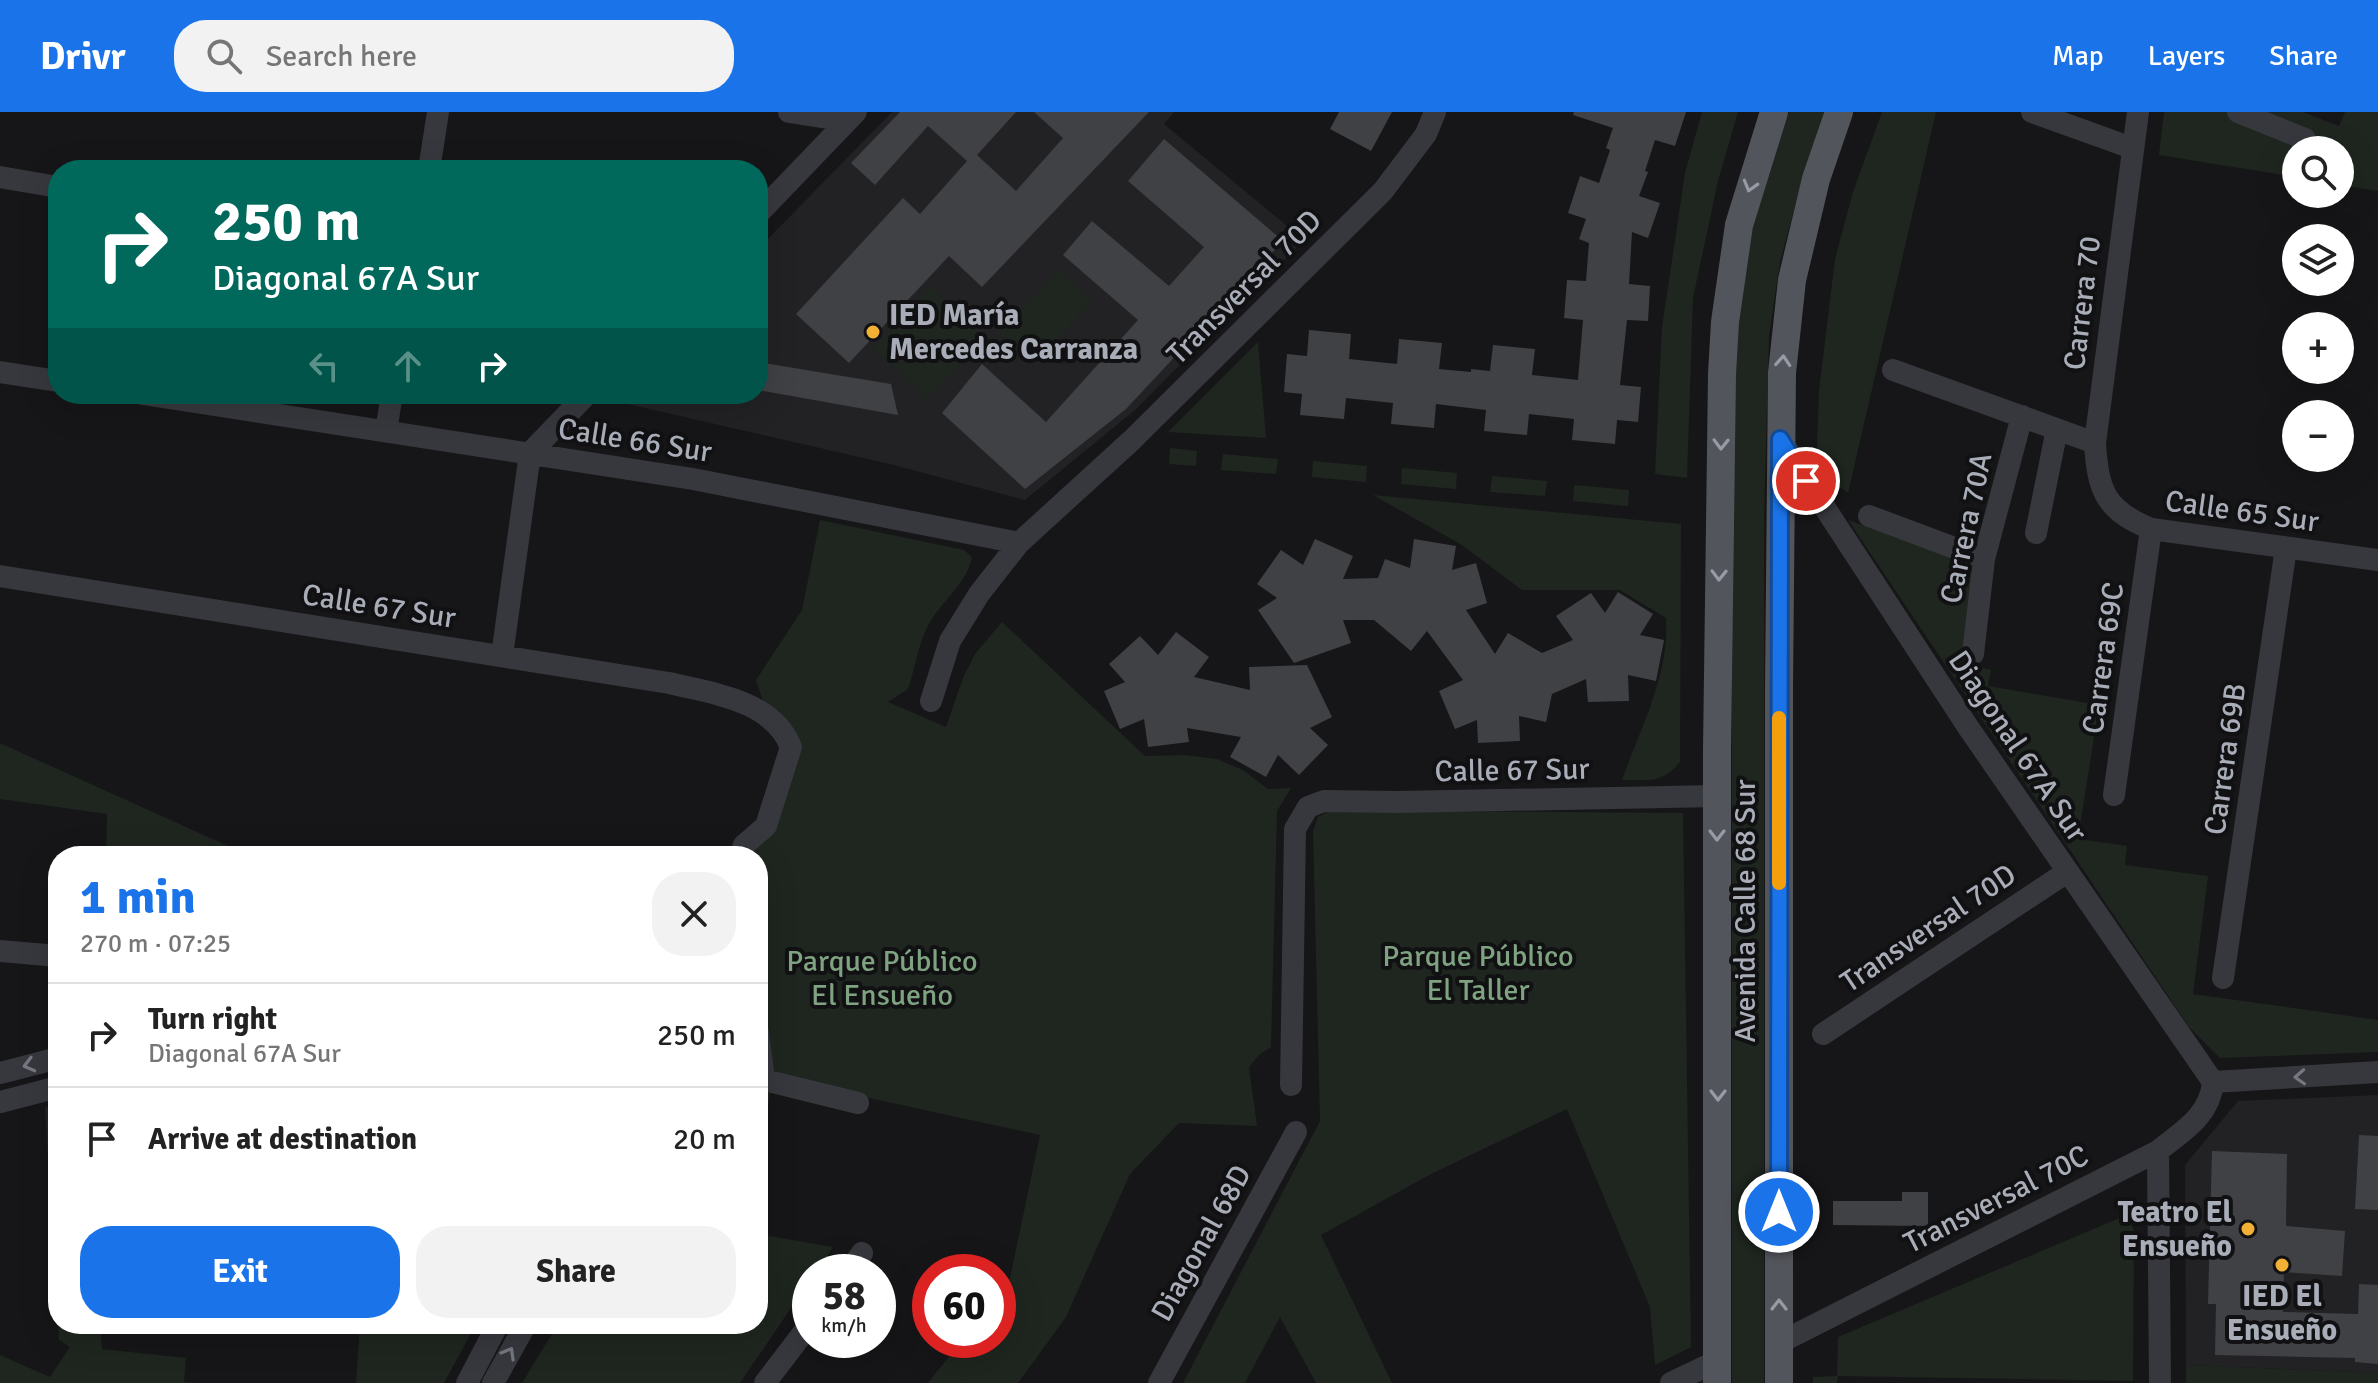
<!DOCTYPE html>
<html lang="en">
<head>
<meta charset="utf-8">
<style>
	:root { --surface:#fff; --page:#f2f2f2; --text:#222; --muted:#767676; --line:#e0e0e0; --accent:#1a73e8 }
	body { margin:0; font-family:Signika,sans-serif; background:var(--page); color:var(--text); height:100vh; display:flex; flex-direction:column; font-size:30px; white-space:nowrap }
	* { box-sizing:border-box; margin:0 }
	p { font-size:26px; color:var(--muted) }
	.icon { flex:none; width:44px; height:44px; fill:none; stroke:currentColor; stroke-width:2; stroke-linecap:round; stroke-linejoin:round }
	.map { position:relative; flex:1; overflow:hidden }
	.sheet { position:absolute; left:48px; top:734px; width:720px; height:488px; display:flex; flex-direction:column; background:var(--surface); border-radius:32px; box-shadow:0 8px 32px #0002 }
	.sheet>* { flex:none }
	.top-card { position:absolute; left:48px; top:48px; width:720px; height:244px; border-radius:32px; box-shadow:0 8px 32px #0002; background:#00695c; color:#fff; overflow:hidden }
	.controls { position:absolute; left:2282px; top:24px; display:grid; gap:16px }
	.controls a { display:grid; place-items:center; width:72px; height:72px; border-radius:50%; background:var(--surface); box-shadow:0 8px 32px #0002; font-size:40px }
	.speed { position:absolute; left:792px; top:1142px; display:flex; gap:16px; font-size:40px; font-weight:700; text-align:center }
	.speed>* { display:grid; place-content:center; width:104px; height:104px; border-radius:50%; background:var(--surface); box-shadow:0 8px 32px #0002; line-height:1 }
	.speed small { font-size:20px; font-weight:400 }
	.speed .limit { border:12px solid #d22; background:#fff; color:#111 }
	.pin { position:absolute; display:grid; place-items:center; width:68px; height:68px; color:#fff; margin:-34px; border:4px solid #fff; border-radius:50%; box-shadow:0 2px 8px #0007 }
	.me { position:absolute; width:88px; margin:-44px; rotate:0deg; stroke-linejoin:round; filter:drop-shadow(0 0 6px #0008) }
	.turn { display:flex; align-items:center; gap:28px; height:168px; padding:0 32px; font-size:36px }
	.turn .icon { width:104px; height:104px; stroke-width:2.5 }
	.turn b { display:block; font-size:56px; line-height:68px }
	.lanes { display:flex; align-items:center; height:76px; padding:0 32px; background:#0003; justify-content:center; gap:40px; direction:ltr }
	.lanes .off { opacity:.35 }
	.round { display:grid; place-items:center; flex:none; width:84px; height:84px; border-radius:32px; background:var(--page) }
	.head { display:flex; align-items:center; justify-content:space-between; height:136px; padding:0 32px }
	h1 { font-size:48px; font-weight:700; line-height:60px; color:var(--accent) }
	.primary-button { display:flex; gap:16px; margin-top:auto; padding:16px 32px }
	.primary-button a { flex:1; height:92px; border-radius:32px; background:var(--accent); color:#fff; font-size:32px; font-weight:700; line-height:92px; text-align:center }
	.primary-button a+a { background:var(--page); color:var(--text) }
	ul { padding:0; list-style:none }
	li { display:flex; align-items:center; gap:24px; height:104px; padding:0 32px; border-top:2px solid var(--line) }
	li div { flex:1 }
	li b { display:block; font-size:30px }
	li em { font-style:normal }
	header { display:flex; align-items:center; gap:48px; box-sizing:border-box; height:112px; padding:0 40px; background:var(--accent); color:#fff }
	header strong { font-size:38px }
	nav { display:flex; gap:44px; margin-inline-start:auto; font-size:28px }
	.search { width:560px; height:72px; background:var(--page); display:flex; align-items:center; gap:20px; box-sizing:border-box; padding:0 28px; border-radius:32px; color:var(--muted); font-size:30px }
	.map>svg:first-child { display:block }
</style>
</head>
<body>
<header>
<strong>Drivr</strong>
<div class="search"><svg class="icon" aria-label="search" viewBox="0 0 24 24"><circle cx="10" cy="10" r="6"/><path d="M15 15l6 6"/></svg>Search here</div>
<nav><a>Map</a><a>Layers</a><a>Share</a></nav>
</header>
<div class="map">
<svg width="2378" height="1271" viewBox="0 0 2378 1271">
	<rect width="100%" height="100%" fill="#161618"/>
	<path fill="#222225" d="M 892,0 L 1174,0 L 1164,12 L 1304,128 L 1135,298 L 1025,388 L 894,353 L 610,288 L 616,282 L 758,282 L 758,137 Z
		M 2378,983 L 2378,1261 L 2186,1253 L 2185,1053 L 2238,989 Z"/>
	<path fill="#1e261f" d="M 1702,0 L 1738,0 L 1718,69 L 1693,186 L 1687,366 L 1655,362 L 1662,215 L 1685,61 Z
		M 1789,0 L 1824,0 L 1801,72 L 1780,150 L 1769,224 L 1764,405 L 1764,1271 L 1732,1271 L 1732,402 C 1734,305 1733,206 1753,110 C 1761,73 1776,36 1789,0 Z
		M 1882,0 L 1936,0 L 1848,381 L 1824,364 L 1817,333 L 1819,279 L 1835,147 L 1853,80 Z
		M 2164,0 L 2303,0 L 2339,14 L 2345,0 L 2378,0 L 2378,79 L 2340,73 L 2340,38 L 2296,38 L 2296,65 L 2159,43 Z
		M 1059,158 L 1092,189 L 1033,253 L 999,222 Z
		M 931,175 L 984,226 L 927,286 L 873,236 Z
		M 1258,230 L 1266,326 L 1168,320 Z
		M 1170,336 L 1197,339 L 1196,354 L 1169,352 Z
		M 1223,342 L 1278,347 L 1276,362 L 1221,358 Z
		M 1313,349 L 1367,354 L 1366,370 L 1312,365 Z
		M 1402,356 L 1457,361 L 1456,377 L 1401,372 Z
		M 1492,364 L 1547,369 L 1545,384 L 1490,380 Z
		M 1574,373 L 1629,378 L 1628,394 L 1573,389 Z
		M 1373,383 L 1681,412 L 1680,650 C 1662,672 1649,668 1622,668 C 1640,617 1670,561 1666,506 L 1620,478 L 1522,478 L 1462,433 Z
		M 820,408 L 964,438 L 972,445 C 967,471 944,487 930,510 C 918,531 916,554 908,577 L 888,590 L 946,615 L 963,566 L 975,542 L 1002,510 L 1145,644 L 1184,643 L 1217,647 L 1243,658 L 1268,677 L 1291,676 L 1277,699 L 1271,935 L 1260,942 L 1249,955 L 1257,1014 L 1179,1011 L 1130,1062 L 1066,1205 L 1018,1271 L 928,1271 L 962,1228 L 998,1228 L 998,1182 L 1010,1166 L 1040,1023 L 772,965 L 758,828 L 758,744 L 750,744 L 789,668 L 756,568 L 802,498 Z
		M 1848,408 L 1979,455 L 1963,552 L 1991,558 L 1988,574 L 2099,593 L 2078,727 L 2127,734 L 2125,753 L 2208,764 L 2193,882 L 2378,908 L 2378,940 L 2220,946 L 2189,915 Z
		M 0,631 L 250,744 L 106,744 L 107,702 L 0,687 Z
		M 1332,698 L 1683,701 L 1691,1235 L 1655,1253 L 1650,1195 L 1567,997 L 1429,1063 L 1321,1123 L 1392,1271 L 1316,1271 L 1280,1205 L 1245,1271 L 1183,1271 L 1320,1009 L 1313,719 L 1318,705 Z
		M 758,973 L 771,977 L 758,1048 Z
		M 45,995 L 58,996 L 58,1206 Z
		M 2122,1105 L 2130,1109 L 2134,1119 L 2133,1269 L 1838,1264 L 1837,1271 L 1813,1271 L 1813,1265 L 1837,1264 L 1838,1225 Z
		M 758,1122 L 833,1135 L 816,1160 L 810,1160 L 810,1168 L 740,1271 L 522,1271 L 558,1212 L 758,1212 Z
		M 58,1212 L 100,1212 L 102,1237 L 186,1246 L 184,1270 L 195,1271 L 0,1271 L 0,1243 L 50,1265 L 70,1235 L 59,1228 Z
		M 360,1212 L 476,1212 L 444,1271 L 356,1271 Z
		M 2186,1253 L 2378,1261 L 2378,1271 L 2186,1271 Z"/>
	<path fill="#404145" d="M 900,0 L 1016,0 L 977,43 L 1016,79 L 1063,26 L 1034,0 L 1149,0 L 982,175 L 949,144 L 849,251 L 796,202 L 903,86 L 920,102 L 967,49 L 928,14 L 875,73 L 851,51 Z
		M 1339,0 L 1392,0 L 1371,39 L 1330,17 Z
		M 1574,0 L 1686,0 L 1675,34 L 1655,28 L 1645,59 L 1648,60 L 1639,84 L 1660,91 L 1648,126 L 1632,120 L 1629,172 L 1650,174 L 1648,209 L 1627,208 L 1620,273 L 1641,275 L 1638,310 L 1617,308 L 1615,332 L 1572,328 L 1574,307 L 1529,302 L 1527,323 L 1484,319 L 1486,298 L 1436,292 L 1434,316 L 1391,312 L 1393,291 L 1346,286 L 1344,307 L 1300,303 L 1302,282 L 1284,280 L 1287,242 L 1307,244 L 1309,218 L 1351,222 L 1349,247 L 1397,252 L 1399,227 L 1442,231 L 1439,257 L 1471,260 L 1471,257 L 1490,259 L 1493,233 L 1535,237 L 1532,263 L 1578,268 L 1583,208 L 1564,206 L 1567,168 L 1586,169 L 1589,131 L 1579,127 L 1586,107 L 1568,101 L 1580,64 L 1599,71 L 1610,38 L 1606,36 L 1613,16 L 1573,3 Z
		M 1164,27 L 1283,129 L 1126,297 L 1025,377 L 942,301 L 982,252 L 1046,310 L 1138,208 L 1063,143 L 1092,109 L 1169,174 L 1204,135 L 1128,69 Z
		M 758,250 L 891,272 L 898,303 L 758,278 Z
		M 1315,427 L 1353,444 L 1343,467 L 1378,466 L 1385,447 L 1410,456 L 1414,427 L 1456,434 L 1452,458 L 1476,451 L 1487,491 L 1466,498 L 1495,542 L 1508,521 L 1542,541 L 1573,528 L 1556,504 L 1591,481 L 1605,501 L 1618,480 L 1653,502 L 1640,523 L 1664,528 L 1656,569 L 1628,563 L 1629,589 L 1588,590 L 1586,567 L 1552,582 L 1546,610 L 1519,604 L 1520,629 L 1478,631 L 1477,608 L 1455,617 L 1439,579 L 1463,568 L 1427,519 L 1411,539 L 1374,508 L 1343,508 L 1351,531 L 1294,551 L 1258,498 L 1277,486 L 1257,472 L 1281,438 L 1303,453 Z
		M 1176,520 L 1209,545 L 1194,565 L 1250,578 L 1249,555 L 1307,553 L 1332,605 L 1310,616 L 1328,633 L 1299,663 L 1278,643 L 1266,665 L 1230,645 L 1241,625 L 1187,616 L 1189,630 L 1148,635 L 1144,607 L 1120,617 L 1104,579 L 1125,570 L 1109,552 L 1140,524 L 1158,543 Z
		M 2359,1023 L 2378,1024 L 2378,1098 L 2355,1097 Z
		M 2212,1039 L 2287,1042 L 2286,1114 L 2345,1119 L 2342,1164 L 2284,1160 L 2283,1200 L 2358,1202 L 2359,1172 L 2378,1173 L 2378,1252 L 2355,1250 L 2355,1246 L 2215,1243 L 2216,1192 L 2208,1192 Z
		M 1902,1080 L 1928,1080 L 1928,1114 L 1833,1113 L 1833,1089 L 1902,1089 Z"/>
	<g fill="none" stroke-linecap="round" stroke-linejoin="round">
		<path stroke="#37383d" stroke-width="22" d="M 789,0 L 847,9
			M 2032,0 L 2132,36
			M 2138,0 L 2095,331 C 2098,379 2105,398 2151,417 L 2378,448
			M 2238,0 L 2305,27
			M 429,58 L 438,0
			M 0,65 L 58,75
			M 758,102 L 856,0
			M 1893,258 L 2095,331
			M 0,260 L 58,269
			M 143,282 L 693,367 L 1019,431
			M 386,319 L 392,282
			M 1780,327 L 1968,615 L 2213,970
			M 1869,404 L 1984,447
			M 2036,421 L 2057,317
			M 0,464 L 669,571 C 714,582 772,588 791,635 L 766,714 L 744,733 L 740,744
			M 1973,542 L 1984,447 L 2022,304
			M 502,544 L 530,341 L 587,282
			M 931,589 L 950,529 L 979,482 L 1019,431 L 1132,328 L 1383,79 L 1426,22 L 1435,0
			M 2114,683 L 2151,417
			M 0,839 L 58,844
			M 2223,866 L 2286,436
			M 758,920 L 764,968 L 858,991
			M 1823,922 L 2067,760
			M 0,961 L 58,946
			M 2213,970 L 2378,960
			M 1291,973 L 1295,717 L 1308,695 L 1324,689 L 1398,690 L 1717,684
			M 0,990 L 58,975
			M 2158,1039 L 2160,1271
			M 848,1160 L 862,1141
			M 1779,1231 L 2158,1039 C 2183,1019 2210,1004 2213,970
			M 467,1271 L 498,1212
			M 493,1271 L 526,1212
			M 765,1271 L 810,1212
			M 1159,1271 L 1296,1020
			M 1671,1271 L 1717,1249"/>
		<path stroke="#53555c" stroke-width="28" d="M 1717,1271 L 1717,638 L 1722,262 L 1725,210 L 1739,113 L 1774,0
			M 1779,1271 L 1779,576 L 1782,261 L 1792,168 L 1816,67 L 1839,0"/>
	</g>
	<defs><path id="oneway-chevron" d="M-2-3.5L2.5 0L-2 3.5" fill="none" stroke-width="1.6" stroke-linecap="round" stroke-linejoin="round" transform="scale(2)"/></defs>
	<g stroke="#979ba6">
		<use href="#oneway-chevron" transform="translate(1750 74) rotate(106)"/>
		<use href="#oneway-chevron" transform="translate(1783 249) rotate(-86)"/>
		<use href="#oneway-chevron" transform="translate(1721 332) rotate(91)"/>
		<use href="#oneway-chevron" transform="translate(1719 463) rotate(91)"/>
		<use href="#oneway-chevron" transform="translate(1717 723) rotate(90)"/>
		<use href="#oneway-chevron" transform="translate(1718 983) rotate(90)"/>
		<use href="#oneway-chevron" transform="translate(1779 1193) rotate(-90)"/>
	</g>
	<g stroke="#757881">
		<use href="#oneway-chevron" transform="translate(29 953) rotate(165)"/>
		<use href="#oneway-chevron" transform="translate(2300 965) rotate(177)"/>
		<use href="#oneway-chevron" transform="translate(509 1241) rotate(-60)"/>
	</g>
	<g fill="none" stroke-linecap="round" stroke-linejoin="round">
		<g stroke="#114b97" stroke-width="20">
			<path id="route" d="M 1779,1100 L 1780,327 L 1806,369"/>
		</g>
		<use href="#route" stroke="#1a73e8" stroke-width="14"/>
		<path stroke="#f59e0b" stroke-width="14" d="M 1779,606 L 1779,771"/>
	</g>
	<g fill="#f2b134" stroke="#111113" stroke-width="3">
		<circle cx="873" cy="220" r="8"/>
		<circle cx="2248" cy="1117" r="8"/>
		<circle cx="2282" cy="1153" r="8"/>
	</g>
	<g text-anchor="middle" stroke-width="8" stroke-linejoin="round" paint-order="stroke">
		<g font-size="30" fill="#a8adb8" stroke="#111113">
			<text transform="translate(1244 175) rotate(-45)" y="10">Transversal 70D</text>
			<text transform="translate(2082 191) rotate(-83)" y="10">Carrera 70</text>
			<text transform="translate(635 328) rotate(9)" y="10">Calle 66 Sur</text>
			<text transform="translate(2242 399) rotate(8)" y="10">Calle 65 Sur</text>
			<text transform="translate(1966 416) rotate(-78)" y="10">Carrera 70A</text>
			<text transform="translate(379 494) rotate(9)" y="10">Calle 67 Sur</text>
			<text transform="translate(2103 546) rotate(-82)" y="10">Carrera 69C</text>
			<text transform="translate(2018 634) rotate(56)" y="10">Diagonal 67A Sur</text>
			<text transform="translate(2225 647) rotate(-82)" y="10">Carrera 69B</text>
			<text transform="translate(1512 658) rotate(-1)" y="10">Calle 67 Sur</text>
			<text transform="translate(1745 799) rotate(-90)" y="10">Avenida Calle 68 Sur</text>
			<text transform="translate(1928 816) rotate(-34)" y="10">Transversal 70D</text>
			<text transform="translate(1996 1087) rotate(-27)" y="10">Transversal 70C</text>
			<text transform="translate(1201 1131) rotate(-61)" y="10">Diagonal 68D</text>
		</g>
		<g font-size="30" font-weight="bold" fill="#a8adb8" stroke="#111113" text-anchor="start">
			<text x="889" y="213">IED María<tspan x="889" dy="34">Mercedes Carranza</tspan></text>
			<text x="2232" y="1110" text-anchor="end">Teatro El<tspan x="2232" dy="34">Ensueño</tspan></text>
			<text x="2282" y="1194" text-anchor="middle">IED El<tspan x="2282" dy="34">Ensueño</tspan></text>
		</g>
		<g font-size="30" fill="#7fa381" stroke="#111113">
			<text x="1478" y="854">Parque Público<tspan x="1478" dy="34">El Taller</tspan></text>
			<text x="882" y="859">Parque Público<tspan x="882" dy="34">El Ensueño</tspan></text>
		</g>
	</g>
</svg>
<div class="controls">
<a><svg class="icon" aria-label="search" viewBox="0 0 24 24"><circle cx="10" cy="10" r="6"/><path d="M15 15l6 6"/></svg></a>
<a><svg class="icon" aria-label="layers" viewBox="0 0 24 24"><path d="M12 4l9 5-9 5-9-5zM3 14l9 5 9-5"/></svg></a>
<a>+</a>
<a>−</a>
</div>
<div class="speed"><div>58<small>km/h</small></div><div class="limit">60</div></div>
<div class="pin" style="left:1806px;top:369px;background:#d93025"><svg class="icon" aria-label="arrive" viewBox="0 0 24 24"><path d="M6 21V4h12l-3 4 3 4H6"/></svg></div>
<svg class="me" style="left:1779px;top:1100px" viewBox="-20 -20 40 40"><circle r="17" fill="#1a73e8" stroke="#fff" stroke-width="3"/><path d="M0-11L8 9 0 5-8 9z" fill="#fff"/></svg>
<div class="top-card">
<div class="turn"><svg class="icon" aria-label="right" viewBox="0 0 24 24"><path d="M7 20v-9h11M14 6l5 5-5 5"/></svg><div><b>250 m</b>Diagonal 67A Sur</div></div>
<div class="lanes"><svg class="icon off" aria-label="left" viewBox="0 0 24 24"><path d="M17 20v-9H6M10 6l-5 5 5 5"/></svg><svg class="icon off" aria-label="ahead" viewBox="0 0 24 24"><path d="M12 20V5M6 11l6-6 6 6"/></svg><svg class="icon" aria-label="right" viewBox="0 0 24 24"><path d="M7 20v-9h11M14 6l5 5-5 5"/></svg></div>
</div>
<section class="sheet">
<div class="head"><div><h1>1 min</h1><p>270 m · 07:25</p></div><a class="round"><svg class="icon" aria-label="close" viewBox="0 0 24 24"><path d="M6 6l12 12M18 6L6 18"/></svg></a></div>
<ul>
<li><svg class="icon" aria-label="right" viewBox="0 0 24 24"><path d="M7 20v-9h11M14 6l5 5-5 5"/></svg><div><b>Turn right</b><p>Diagonal 67A Sur</p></div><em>250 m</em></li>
<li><svg class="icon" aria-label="arrive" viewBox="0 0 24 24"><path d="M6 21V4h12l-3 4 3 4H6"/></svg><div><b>Arrive at destination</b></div><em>20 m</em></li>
</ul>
<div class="primary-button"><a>Exit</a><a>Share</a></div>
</section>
</div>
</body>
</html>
